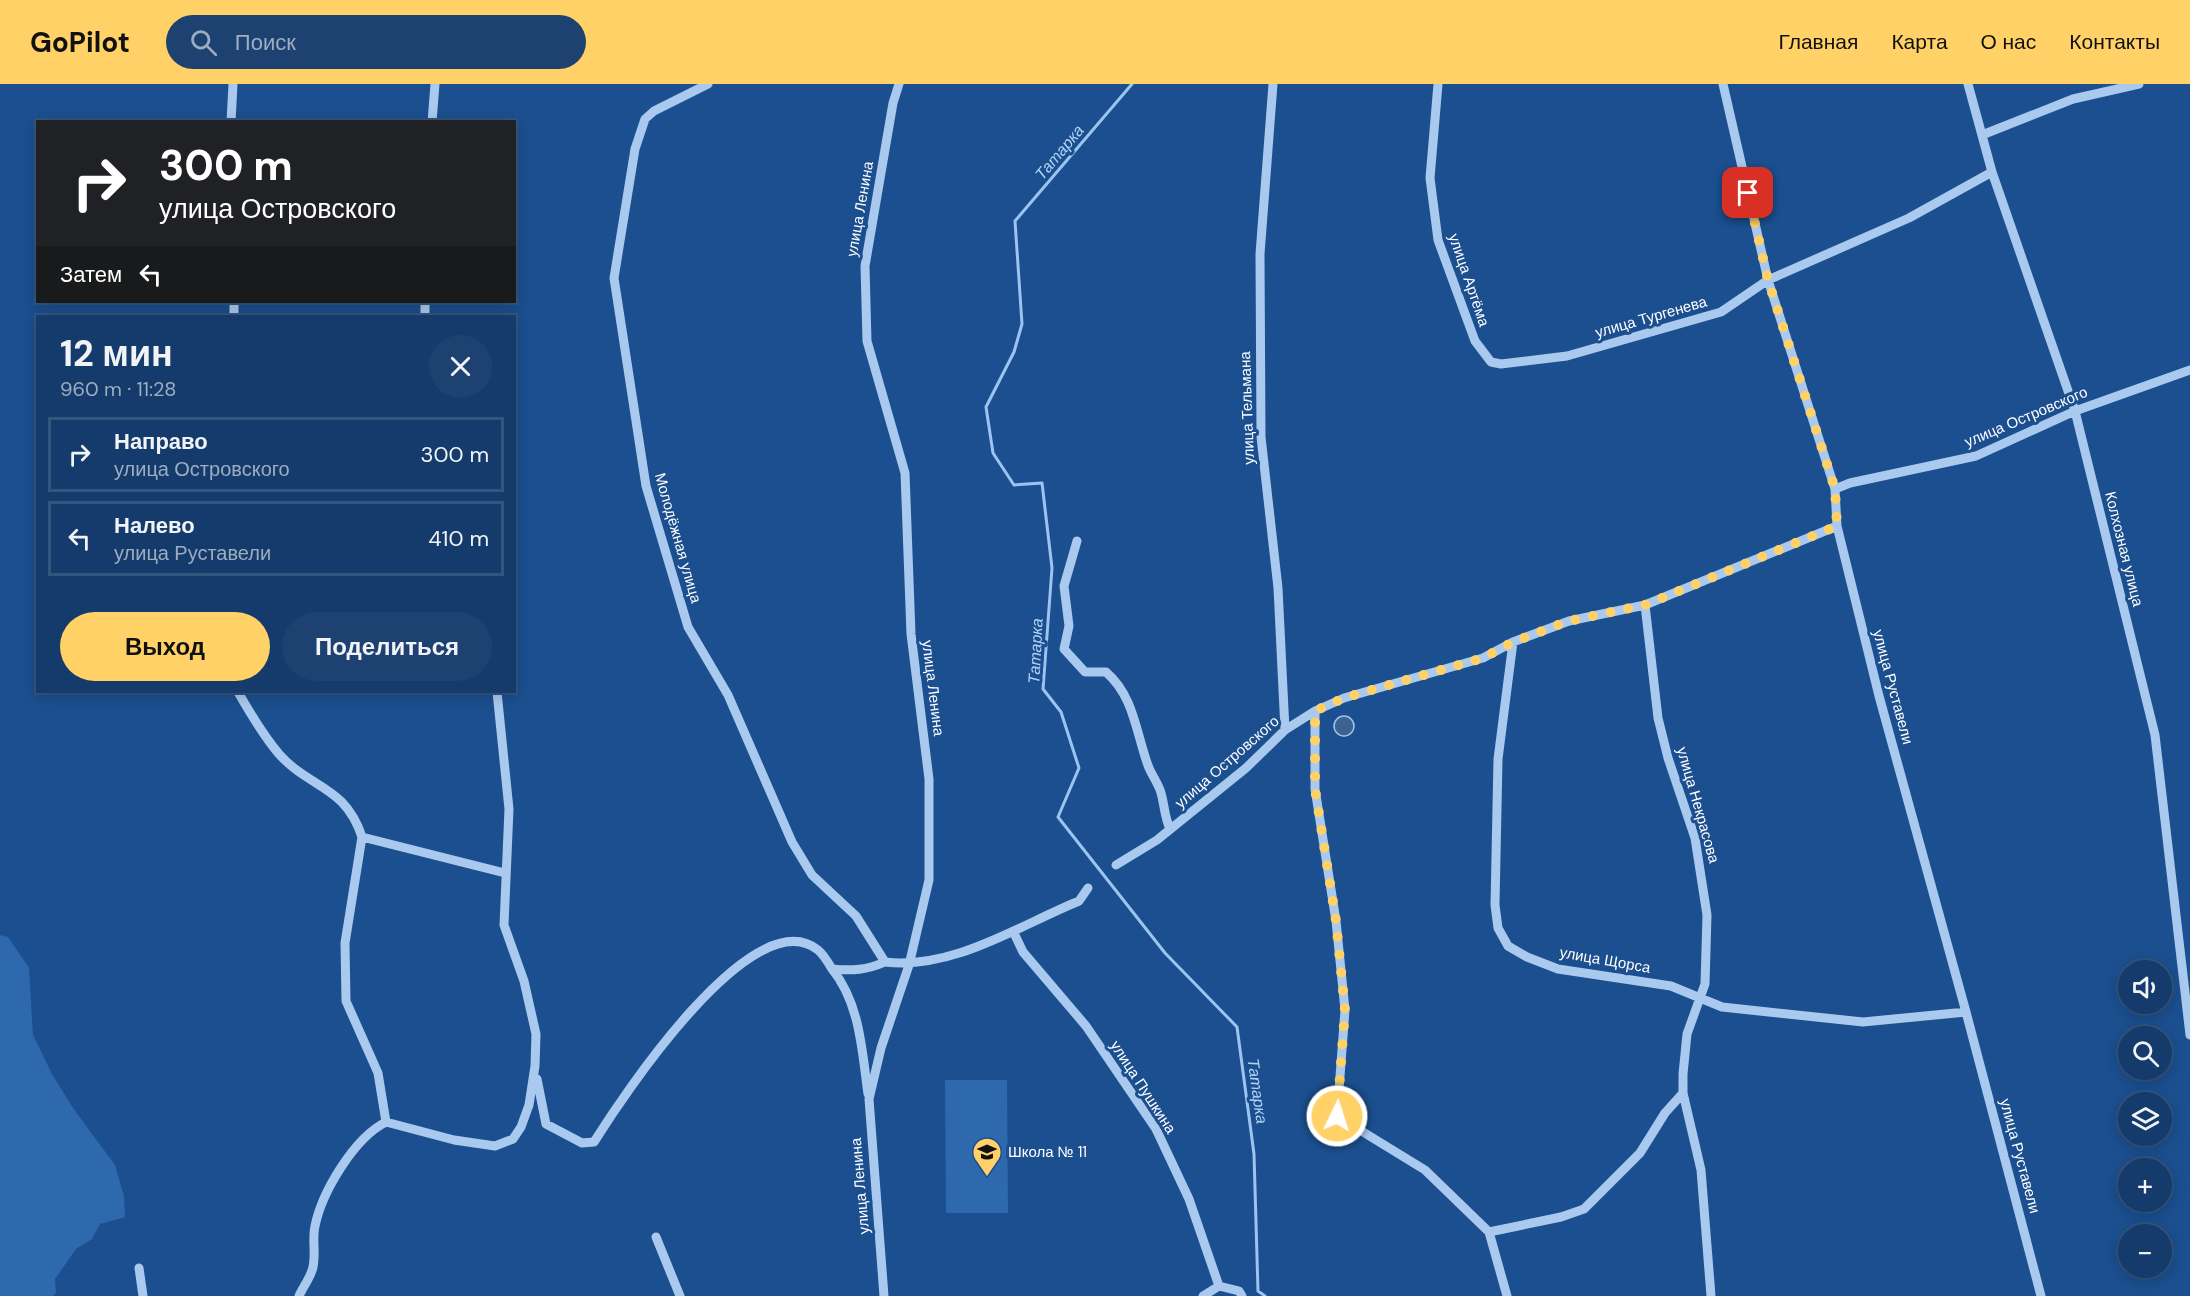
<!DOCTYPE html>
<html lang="ru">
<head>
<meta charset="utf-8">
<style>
	:root { --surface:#143b6b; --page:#1d4271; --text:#f1f3f6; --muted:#9dadc1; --line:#33557e; --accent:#ffd166 }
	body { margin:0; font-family:"DM Sans",sans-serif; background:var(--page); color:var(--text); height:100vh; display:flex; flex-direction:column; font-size:22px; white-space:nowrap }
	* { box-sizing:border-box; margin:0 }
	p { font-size:20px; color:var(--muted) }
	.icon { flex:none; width:33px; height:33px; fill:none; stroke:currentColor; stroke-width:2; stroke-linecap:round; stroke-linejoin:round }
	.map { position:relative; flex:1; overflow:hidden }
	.side { position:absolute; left:36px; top:231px; width:480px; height:378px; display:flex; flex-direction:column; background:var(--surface); border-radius:0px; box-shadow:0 3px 15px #0003,0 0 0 2px var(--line) }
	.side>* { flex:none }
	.top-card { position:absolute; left:36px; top:36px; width:480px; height:183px; border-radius:0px; box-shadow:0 3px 15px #0003,0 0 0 2px var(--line); background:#202124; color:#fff; overflow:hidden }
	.buttons { position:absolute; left:2118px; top:876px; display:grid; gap:12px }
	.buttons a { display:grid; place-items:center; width:54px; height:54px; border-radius:50%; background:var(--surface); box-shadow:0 3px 15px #0003,0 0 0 2px var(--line); font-size:30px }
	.pin { position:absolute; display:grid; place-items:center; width:51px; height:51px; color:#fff; margin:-26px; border-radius:12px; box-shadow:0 3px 9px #0006 }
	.me { position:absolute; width:66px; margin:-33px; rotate:4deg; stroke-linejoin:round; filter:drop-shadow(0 0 4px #0008) }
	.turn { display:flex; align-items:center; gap:21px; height:126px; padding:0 24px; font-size:27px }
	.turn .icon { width:78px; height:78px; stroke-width:2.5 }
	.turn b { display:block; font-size:42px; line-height:51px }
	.then { display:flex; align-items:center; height:57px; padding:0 24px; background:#0003; gap:12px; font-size:22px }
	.round { display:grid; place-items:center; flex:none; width:63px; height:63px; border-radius:32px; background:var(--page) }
	.summary { display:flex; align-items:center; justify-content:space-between; height:102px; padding:0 24px }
	h1 { font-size:36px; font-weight:700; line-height:45px }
	.button { display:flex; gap:12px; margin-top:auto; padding:12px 24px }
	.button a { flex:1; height:69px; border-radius:36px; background:var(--accent); color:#111; font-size:24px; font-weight:700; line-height:69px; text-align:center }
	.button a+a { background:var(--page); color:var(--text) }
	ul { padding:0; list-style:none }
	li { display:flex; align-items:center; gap:18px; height:75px; margin:0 12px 9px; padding:0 12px; border:3px solid var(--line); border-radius:0px }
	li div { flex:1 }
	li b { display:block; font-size:22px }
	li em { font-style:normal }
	header { display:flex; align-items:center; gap:36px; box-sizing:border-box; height:84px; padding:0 30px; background:var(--accent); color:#111 }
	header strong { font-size:28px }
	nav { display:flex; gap:33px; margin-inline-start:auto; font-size:21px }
	.search { width:420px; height:54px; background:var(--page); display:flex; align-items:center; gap:15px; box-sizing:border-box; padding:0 21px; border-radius:33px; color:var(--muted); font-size:22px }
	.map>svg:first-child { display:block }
</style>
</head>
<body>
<header>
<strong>GoPilot</strong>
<div class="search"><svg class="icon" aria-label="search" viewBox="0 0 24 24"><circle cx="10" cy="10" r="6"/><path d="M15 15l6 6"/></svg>Поиск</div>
<nav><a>Главная</a><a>Карта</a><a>О нас</a><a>Контакты</a></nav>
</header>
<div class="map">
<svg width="2190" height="1212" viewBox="0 0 2190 1212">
	<rect width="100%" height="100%" fill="#1b4f8f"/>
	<path fill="#2e69ad" d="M 0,851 L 8,853 L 29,884 L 33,951 L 52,990 L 73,1024 L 115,1081 L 124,1112 L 125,1133 L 100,1140 L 92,1155 L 76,1165 L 55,1195 L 56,1209 L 53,1212 L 0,1212 Z
		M 945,996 L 1007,996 L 1008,1129 L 946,1129 Z"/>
	<path fill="#3c6290" stroke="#9cc4f0" stroke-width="1.5" d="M1334 642a10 10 0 1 1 20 0a10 10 0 1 1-20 0Z"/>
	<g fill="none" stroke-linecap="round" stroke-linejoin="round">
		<path stroke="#9cc4f0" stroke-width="3" d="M 1132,0 L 1015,137 L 1022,240 L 1014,268 L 986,323 L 993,369 L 1014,401 L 1042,399 L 1052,484 L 1043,605 L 1061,628 L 1079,684 L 1058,733 L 1165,869 L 1237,943 L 1254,1070 L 1258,1207 L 1265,1212"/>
		<path stroke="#a9c9ee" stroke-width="9" d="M 708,0 L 654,27 L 645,35 L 635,65 L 614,194 L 646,402 L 688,543 L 728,611 L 792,758 L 812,791 L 856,832 L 885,878 C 953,886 1018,842 1079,817 L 1088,804
			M 1273,0 L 1260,170 L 1261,353 L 1278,504 L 1285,646
			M 1438,0 L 1430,94 L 1438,156 L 1475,257 L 1491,278 L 1501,280 L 1567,272 L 1721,228 L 1768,196 L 1909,134 L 1992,88
			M 1723,0 L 1768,196 L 1835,405 L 1837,442 L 1879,612 L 1966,928 L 2041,1212
			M 1968,0 L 1992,88 L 2075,327 L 2155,651 L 2190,951
			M 231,38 L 233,0
			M 432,38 L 435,0
			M 1982,51 L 2073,15 L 2139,0
			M 234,218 L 234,232
			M 425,218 L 425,232
			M 1835,405 L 1850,399 L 1976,372 L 2075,327 L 2190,286
			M 1077,457 L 1064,502 L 1069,542 L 1064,565 L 1085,588 L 1106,588 C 1135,613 1136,651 1149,684 C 1153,693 1159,701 1161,709 C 1165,723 1164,731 1170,745
			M 1645,521 L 1658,634 L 1668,674 L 1695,754 L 1707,831 L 1705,900 L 1687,950 L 1683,990 L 1683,1009 L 1701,1086 L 1711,1212
			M 1513,558 L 1498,675 L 1495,821 L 1498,844 L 1508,862 L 1527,873 L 1558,885 L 1671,902 L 1722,923 L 1863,938 L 1966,928
			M 238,608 C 250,629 263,651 279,670 C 310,705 345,701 362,753 L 345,859 L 346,917 L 378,989 L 386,1038
			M 1315,627 L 1315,705 L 1336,837 L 1345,926 L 1337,1032 L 1425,1086 L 1489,1148 L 1507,1212
			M 362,753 L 505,789
			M 1116,781 L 1157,756 L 1246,684 L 1285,646 L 1315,627 L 1344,614 L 1483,574 L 1513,558 L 1569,537 L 1645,521 L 1837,442
			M 1013,847 L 1023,868 L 1086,942 L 1156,1045 L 1189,1115 L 1219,1202 L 1239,1207 L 1242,1212
			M 832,885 C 860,919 862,967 868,1010
			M 537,995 L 546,1040 L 582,1059 L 594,1058 C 621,1015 753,814 818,866 C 824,871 828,878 832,885 C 852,887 867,886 885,878
			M 1489,1148 L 1561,1133 L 1584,1125 L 1640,1069 L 1665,1029 L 1683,1009
			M 656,1153 L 680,1212
			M 139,1184 L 143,1212
			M 299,1212 C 303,1203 311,1193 313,1183 C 316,1169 312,1156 315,1142 C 322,1108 354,1054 386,1038 L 454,1056 L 495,1062 L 513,1055 L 521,1043 L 529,1021 L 535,982 L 536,950 L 524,897 L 504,841 L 509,725 L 497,608
			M 884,1212 L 869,1015 L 881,964 L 909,881 L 929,796 L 929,695 L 911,550 L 905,389 L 867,257 L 865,182 L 893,19 L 899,0
			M 1203,1212 L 1219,1202"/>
	</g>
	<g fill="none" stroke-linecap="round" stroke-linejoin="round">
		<path stroke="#ffd166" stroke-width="10" stroke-dasharray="0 18" d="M 1337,1032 L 1345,926 L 1336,837 L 1315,705 L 1315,627 L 1344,614 L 1483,574 L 1513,558 L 1569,537 L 1645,521 L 1837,442 L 1835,405 L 1768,196 L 1748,109"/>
	</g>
	<defs>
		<g id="school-pin" transform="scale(1.5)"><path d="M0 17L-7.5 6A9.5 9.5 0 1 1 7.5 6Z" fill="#ffd166" stroke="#1b4f8f"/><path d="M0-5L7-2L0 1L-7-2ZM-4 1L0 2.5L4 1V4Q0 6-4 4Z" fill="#111"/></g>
	</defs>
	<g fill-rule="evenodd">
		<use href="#school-pin" x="987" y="1068"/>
	</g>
	<g text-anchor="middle" stroke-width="6" stroke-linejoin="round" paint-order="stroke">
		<g font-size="15" fill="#fff" stroke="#1b4f8f">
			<text transform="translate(860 125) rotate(-80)" y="5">улица Ленина</text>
			<text transform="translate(1469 196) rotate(71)" y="5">улица Артёма</text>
			<text transform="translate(1651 233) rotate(-16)" y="5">улица Тургенева</text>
			<text transform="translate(1247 324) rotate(-92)" y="5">улица Тельмана</text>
			<text transform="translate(2026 333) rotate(-23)" y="5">улица Островского</text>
			<text transform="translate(678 454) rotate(74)" y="5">Молодёжная улица</text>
			<text transform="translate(2124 465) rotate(76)" y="5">Колхозная улица</text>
			<text transform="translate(1893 603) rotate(75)" y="5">улица Руставели</text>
			<text transform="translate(933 604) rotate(83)" y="5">улица Ленина</text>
			<text transform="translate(1227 678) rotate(-41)" y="5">улица Островского</text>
			<text transform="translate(1698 721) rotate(74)" y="5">улица Некрасова</text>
			<text transform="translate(1605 876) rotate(10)" y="5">улица Щорса</text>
			<text transform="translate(1143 1003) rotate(57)" y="5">улица Пушкина</text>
			<text transform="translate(2020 1072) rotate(75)" y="5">улица Руставели</text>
			<text transform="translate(860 1102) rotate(-95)" y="5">улица Ленина</text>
		</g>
		<g font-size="15" fill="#fff" stroke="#1b4f8f" text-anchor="start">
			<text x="1008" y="1073">Школа № 11</text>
		</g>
		<g font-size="16" font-style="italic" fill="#b5d3f5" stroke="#1b4f8f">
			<text transform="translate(1059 68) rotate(-50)" y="6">Татарка</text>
			<text transform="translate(1035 567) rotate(-87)" y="6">Татарка</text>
			<text transform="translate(1258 1007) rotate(82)" y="6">Татарка</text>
		</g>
	</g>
</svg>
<div class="buttons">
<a><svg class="icon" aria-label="sound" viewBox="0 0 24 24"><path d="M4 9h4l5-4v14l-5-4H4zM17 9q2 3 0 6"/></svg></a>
<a><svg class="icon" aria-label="search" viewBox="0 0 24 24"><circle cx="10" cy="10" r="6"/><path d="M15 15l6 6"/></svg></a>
<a><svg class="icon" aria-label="layers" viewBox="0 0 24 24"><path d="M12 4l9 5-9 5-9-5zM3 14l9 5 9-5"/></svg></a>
<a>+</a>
<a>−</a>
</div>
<div class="pin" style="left:1748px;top:109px;background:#d93025"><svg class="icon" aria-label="arrive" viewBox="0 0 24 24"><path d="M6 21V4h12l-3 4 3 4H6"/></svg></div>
<svg class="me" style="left:1337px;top:1032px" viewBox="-20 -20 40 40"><circle r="17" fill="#ffd166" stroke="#fff" stroke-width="3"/><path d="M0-11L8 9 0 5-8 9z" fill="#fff"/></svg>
<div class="top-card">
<div class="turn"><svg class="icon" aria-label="right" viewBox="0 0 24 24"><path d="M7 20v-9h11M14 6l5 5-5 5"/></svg><div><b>300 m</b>улица Островского</div></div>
<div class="then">Затем<svg class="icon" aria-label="left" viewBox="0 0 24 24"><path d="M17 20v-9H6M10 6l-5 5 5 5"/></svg></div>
</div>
<section class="side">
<div class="summary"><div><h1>12 мин</h1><p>960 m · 11:28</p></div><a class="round"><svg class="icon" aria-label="close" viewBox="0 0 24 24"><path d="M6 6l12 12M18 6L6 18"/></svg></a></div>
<ul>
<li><svg class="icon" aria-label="right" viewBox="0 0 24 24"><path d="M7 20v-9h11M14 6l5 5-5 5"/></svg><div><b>Направо</b><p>улица Островского</p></div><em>300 m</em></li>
<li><svg class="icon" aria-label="left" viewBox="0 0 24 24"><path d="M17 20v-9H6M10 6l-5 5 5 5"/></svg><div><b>Налево</b><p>улица Руставели</p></div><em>410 m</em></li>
</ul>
<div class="button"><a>Выход</a><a>Поделиться</a></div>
</section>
</div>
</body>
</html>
